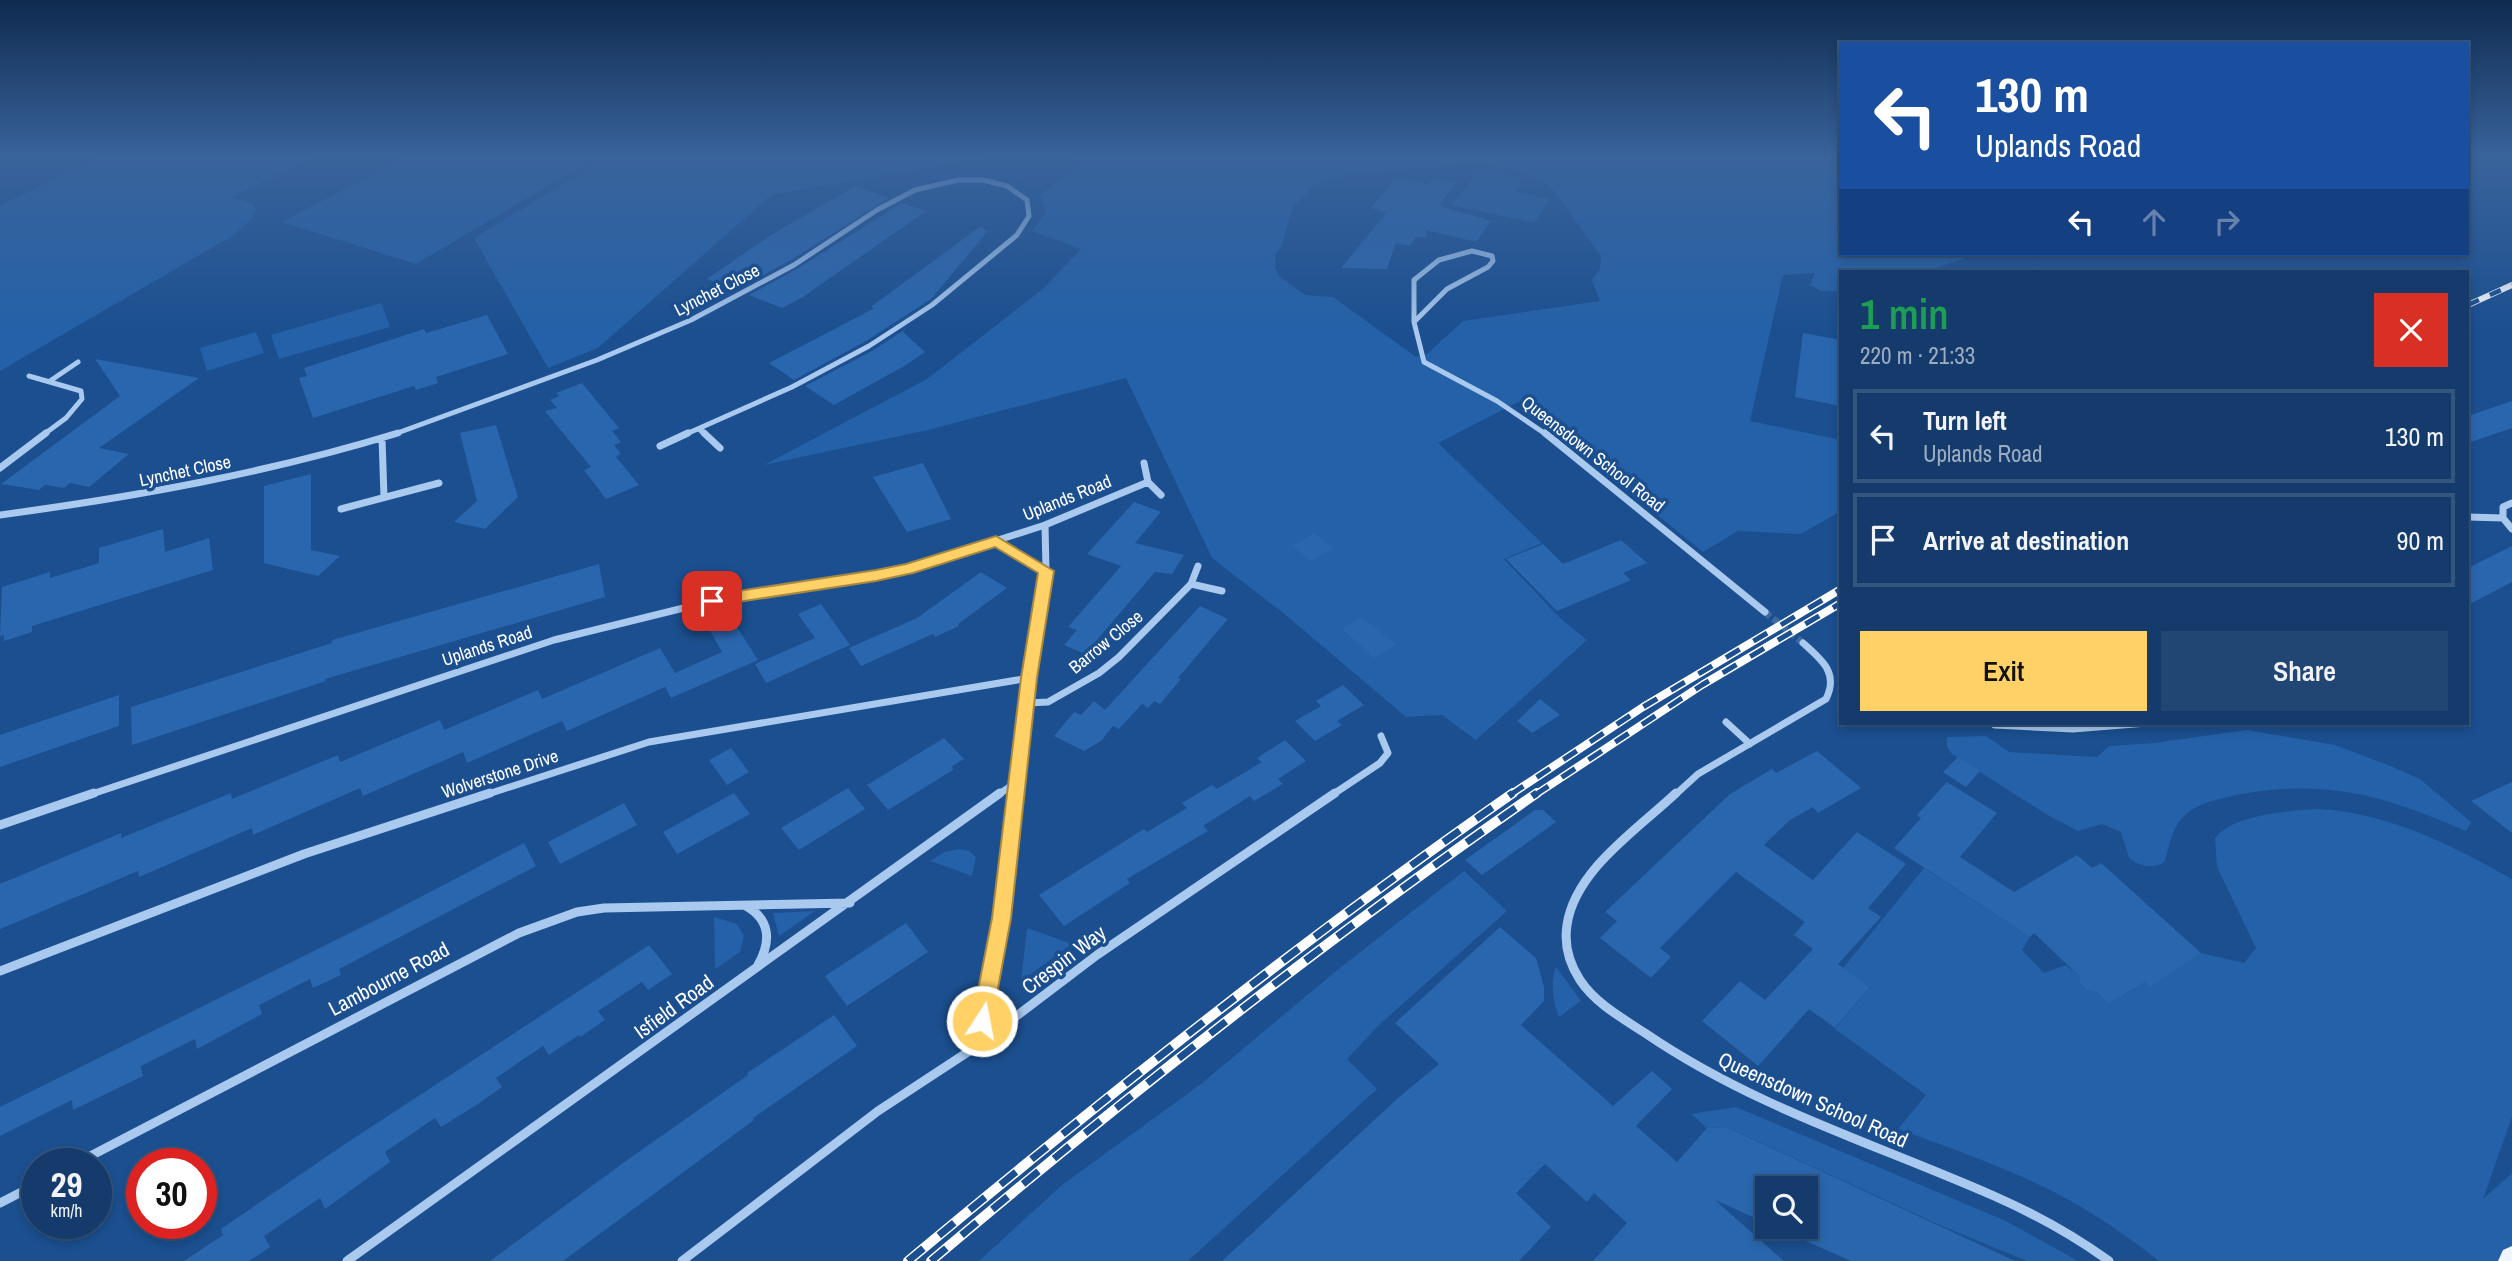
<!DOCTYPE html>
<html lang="en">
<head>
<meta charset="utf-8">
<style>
	:root { --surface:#143b6b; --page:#214673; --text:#f1f3f6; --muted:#9dadc1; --line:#33557e; --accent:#ffd166 }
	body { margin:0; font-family:"Archivo Narrow",sans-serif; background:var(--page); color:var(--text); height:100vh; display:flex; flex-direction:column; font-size:26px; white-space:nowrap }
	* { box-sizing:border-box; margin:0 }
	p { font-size:23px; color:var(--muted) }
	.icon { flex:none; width:38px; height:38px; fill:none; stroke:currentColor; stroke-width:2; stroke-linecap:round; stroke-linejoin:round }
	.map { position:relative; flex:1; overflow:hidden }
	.sheet { position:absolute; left:1839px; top:270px; width:630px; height:455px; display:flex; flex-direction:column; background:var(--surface); border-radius:0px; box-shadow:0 4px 10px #0003,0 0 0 2px var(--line) }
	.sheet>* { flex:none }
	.hud { position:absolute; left:1839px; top:42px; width:630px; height:214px; border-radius:0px; box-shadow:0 4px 10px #0003,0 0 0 2px var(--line); background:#1a4fa0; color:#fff; overflow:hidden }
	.tools { position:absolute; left:1755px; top:1176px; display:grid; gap:14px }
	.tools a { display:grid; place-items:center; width:63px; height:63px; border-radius:0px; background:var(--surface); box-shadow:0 4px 10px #0003,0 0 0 2px var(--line); font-size:35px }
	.speed { position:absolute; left:21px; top:1148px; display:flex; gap:14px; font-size:35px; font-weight:700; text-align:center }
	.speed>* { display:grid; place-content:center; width:91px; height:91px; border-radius:50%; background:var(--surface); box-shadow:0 4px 10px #0003,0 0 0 2px var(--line); line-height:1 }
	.speed small { font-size:18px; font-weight:400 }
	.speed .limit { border:10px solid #d22; background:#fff; color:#111 }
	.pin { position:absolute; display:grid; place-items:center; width:60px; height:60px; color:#fff; margin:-30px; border-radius:14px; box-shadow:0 4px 10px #0006 }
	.me { position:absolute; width:77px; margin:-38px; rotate:11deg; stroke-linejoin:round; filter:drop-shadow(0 0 5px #0008) }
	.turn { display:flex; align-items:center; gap:24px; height:147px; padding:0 21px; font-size:32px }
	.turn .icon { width:91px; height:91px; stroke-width:2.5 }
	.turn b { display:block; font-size:49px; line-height:60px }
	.lanes { display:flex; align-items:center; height:66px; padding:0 21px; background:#0003; justify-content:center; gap:35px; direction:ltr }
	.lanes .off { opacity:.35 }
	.round { display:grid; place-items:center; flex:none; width:74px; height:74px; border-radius:0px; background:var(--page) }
	.headline { display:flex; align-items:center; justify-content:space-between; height:119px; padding:0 21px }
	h1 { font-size:42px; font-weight:600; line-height:52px; color:#1e9e55 }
	.action { display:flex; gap:14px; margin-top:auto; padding:14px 21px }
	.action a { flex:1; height:80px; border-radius:0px; background:var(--accent); color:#111; font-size:28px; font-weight:600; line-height:80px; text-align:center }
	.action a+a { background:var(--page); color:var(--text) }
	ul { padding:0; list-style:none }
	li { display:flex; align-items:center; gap:21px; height:94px; margin:0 14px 10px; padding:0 7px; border:4px solid var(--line); border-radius:0px }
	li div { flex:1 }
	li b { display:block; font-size:26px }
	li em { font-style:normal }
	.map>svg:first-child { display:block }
</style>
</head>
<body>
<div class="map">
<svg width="2512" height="1261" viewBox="0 0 2512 1261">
	<rect width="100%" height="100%" fill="#1b4f8f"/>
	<path fill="#2461a8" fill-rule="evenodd" d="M 97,156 L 315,156 L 232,197 L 253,204 L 256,210 L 252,219 L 234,235 L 0,371 L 0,205 L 99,159 Z
		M 407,156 L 598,156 L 416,264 L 282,222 Z
		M 610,156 L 995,156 L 771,195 L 598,348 L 548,368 L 474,238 Z
		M 1070,156 L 1841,156 L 1841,254 L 1979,254 L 1926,271 L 1841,271 L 1841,291 L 1821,291 L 1810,285 L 1815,273 L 1783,275 L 1750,421 L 1841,440 L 1841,511 L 1801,534 L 1738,531 L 1703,552 L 1518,402 L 1438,443 L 1542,543 L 1504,559 L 1560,618 L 1587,640 L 1476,740 L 1442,715 L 1406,717 L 1288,617 L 1212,558 L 1126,378 L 928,430 L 764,465 L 927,379 L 1044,288 L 1081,249 L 1032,231 L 1046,212 L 1040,195 L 1082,164 ZM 1480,162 L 1524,171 L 1551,187 L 1601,256 L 1600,269 L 1592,280 L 1600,301 L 1463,321 L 1427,354 L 1416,357 L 1333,297 L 1305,295 L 1280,277 L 1275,268 L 1275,255 L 1282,245 L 1293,206 L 1313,187 L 1331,179 L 1356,173 Z
		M 1480,168 L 1524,178 L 1515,191 L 1550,199 L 1534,223 L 1452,205 Z
		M 381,303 L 390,327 L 279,359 L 271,335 Z
		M 256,332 L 264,353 L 207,371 L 200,348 Z
		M 2246,730 L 2335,745 L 2388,765 L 2420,779 L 2471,822 L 2466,831 C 2385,796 2326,778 2237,795 C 2217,799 2192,804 2179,822 C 2171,833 2169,849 2164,862 C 2153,870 2139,866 2129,858 L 2121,832 L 2102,824 L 2078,831 L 2044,813 L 1952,754 L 1947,747 L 1947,737 L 1986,736 L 2009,752 L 2097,757 L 2109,746 L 2154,743 Z
		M 2319,809 C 2389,813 2452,845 2512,879 L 2512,1117 L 2483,1199 L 2512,1173 L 2512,1261 L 2159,1261 C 2126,1235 2090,1210 2052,1191 C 2002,1166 1950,1148 1898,1129 L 1926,1095 L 1835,1029 L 1870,987 L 1843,968 L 1924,868 L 2030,937 L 2022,950 L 2044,973 L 2066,965 L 2079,976 L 2080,984 L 2096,992 L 2108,1004 L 2145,982 L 2150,986 L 2201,953 L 2244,963 L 2256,948 L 2217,867 L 2215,839 C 2229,815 2293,810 2319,809 Z
		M 959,849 L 969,851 L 976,857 L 972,876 L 930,861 L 945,852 Z
		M 1464,871 L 1507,911 L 1379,1025 L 1347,1059 L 1377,1089 L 1188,1261 L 979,1261 L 1062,1185 L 1201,1084 L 1336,971 Z
		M 815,911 L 779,936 L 773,913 Z
		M 714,917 L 737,924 L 744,936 L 740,952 L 715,969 Z
		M 1027,928 L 1072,944 L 1021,981 Z
		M 1556,967 L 1581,1001 L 1559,1017 C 1553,1002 1550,983 1556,967 Z
		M 1736,1107 L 2006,1221 L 2078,1261 L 2027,1261 L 1944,1227 L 1733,1130 L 1722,1127 L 1707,1128 L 1691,1114 Z"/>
	<path fill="#2a66ad" d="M 1396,177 L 1428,184 L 1433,178 L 1456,183 L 1439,206 L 1491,221 L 1476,242 L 1426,230 L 1427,237 L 1416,237 L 1410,246 L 1396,243 L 1387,269 L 1341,268 L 1387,212 L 1371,208 Z
		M 855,186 L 889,198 L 791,260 L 736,290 L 707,279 L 768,237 Z
		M 902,203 L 926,211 L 803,297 L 782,308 L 749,295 L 797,269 Z
		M 981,226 L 987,232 L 931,299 L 866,341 L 794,380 L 769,363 L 873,309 L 872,306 Z
		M 487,315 L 508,354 L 436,377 L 438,383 L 416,390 L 414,386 L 313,418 L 299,378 L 307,376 L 304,368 L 424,329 L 426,333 Z
		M 907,328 L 903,332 L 925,352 L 906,365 L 834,405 L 805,386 L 872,351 Z
		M 1803,333 L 1841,340 L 1841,406 L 1795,397 Z
		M 95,359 L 199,378 L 99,448 L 129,454 L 89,487 L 70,483 L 64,488 L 45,485 L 39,490 L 1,484 L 120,396 Z
		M 582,383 L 619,428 L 612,431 L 621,442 L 614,445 L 621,454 L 616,457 L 639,485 L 606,499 L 584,470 L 591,467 L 545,411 L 557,408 L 550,400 L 559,396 L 556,393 Z
		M 2512,401 L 2512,428 L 2468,443 L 2468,416 Z
		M 496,425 L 518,497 L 485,529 L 454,522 L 477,501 L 460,433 Z
		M 923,463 L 951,519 L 907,532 L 873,477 Z
		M 311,474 L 311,550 L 340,556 L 318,576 L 264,563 L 264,486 Z
		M 1134,502 L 1161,512 L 1135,543 L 1184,555 L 1172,574 L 1155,572 L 1085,654 L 1064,645 L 1077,630 L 1068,627 L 1121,566 L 1087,554 Z
		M 163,529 L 165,552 L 209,538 L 213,570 L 32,626 L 32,632 L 4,641 L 4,635 L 0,636 L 2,587 L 50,572 L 50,578 L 99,563 L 99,548 Z
		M 1314,533 L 1334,548 L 1311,561 L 1292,546 Z
		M 1621,540 L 1647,563 L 1623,573 L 1631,580 L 1557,611 L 1506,559 L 1543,544 L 1563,564 Z
		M 2512,546 L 2512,582 L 2468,605 L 2468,568 Z
		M 599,564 L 605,597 L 325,679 L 326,681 L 132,745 L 131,707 L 332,643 L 332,640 Z
		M 981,572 L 1007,588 L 958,624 L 959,626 L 935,637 L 933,634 L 861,666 L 849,648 L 917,618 Z
		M 821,604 L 850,645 L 766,683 L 755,664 L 815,638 L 798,614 Z
		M 1200,606 L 1228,619 L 1178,678 L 1181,679 L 1160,704 L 1154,701 L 1148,708 L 1142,704 L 1119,729 L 1113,726 L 1101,741 L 1084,751 L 1054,736 L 1074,712 L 1081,715 L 1094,701 L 1105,710 Z
		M 1362,617 L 1396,645 L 1374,658 L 1342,629 Z
		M 731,618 L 758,660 L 671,698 L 665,687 L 567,731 L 562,721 L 467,763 L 463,752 L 363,796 L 360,788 L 253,835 L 252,828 L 139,877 L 138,871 L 0,929 L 0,884 L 121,833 L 121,838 L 231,793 L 232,799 L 338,755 L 340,762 L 440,720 L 444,730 L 538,690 L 542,699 L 660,648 L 675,673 L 722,652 L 708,627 Z
		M 1343,685 L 1364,705 L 1337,721 L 1342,725 L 1315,741 L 1295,721 L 1321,706 L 1316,701 Z
		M 119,695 L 119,726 L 0,767 L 0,735 Z
		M 1540,699 L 1560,715 L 1532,733 L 1517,721 Z
		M 944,738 L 964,759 L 952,766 L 953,770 L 888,810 L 867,785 Z
		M 1285,740 L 1306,761 L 1278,779 L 1283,784 L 1254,801 L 1250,796 L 1203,826 L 1208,831 L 1127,879 L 1130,883 L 1064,926 L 1039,895 L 1144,829 L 1147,832 L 1187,808 L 1182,803 L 1212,785 L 1217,789 L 1262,762 L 1257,758 Z
		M 731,748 L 749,772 L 727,785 L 709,760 Z
		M 1817,751 L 1861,788 L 1818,813 L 1813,807 L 1790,820 L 1764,845 L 1813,880 L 1857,832 L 1906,864 L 1868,908 L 1881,917 L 1838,964 L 1870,987 L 1835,1028 L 1809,1009 L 1758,1066 L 1702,1021 L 1740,981 L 1765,1000 L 1813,949 L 1794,935 L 1805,922 L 1736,872 L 1660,948 L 1671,957 L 1651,978 L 1600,938 L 1617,921 L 1605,912 L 1730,794 L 1772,769 L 1776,773 Z
		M 1958,757 L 1980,771 L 1966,787 L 1943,772 Z
		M 1947,782 L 1997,813 L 1960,857 L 2014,892 L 2077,855 L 2092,868 L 2101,863 L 2201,953 L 2150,987 L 2145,982 L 2108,1004 L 2096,992 L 2086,989 L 2080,984 L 2079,976 L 2034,933 L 2030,937 L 1894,848 L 1921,818 L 1917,815 Z
		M 2512,782 L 2512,833 L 2471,801 Z
		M 848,788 L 865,809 L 799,850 L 781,828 Z
		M 734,793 L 750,814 L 677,854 L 663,832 Z
		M 624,803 L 637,825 L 560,864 L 548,842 Z
		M 1535,810 L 1543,810 L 1556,822 L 1482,875 L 1465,860 Z
		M 524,843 L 536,866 L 339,969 L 341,975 L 313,988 L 310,979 L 259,1005 L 262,1014 L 197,1049 L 195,1039 L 141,1066 L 143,1076 L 112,1091 L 73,1110 L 72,1100 L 0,1136 L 0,1107 L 384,916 Z
		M 906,923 L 928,952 L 847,1006 L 825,976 Z
		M 1500,927 L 1536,958 L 1544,987 L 1544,1001 L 1521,1025 L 1613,1106 L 1652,1071 L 1672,1089 L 1636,1126 L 1677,1162 L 1707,1128 L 1726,1127 L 2015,1261 L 1851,1261 L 1774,1227 L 1806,1227 L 1806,1188 L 1768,1188 L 1768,1224 L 1715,1200 L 1784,1261 L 1593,1261 L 1627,1223 L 1594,1193 L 1587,1202 L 1545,1164 L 1516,1193 L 1551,1227 L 1519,1261 L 1222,1261 L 1398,1098 L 1439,1064 L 1395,1023 Z
		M 649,945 L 672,974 L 648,990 L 642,982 L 598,1011 L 605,1020 L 580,1037 L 579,1035 L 549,1055 L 543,1046 L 496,1078 L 502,1087 L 475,1106 L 441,1127 L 435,1118 L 385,1152 L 390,1162 L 325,1209 L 320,1198 L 264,1236 L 270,1247 L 249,1261 L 184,1261 L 223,1235 L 221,1229 L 342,1146 Z
		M 834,1015 L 857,1046 L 753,1118 L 754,1120 L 563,1261 L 490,1261 L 623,1163 L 748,1075 L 747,1073 Z"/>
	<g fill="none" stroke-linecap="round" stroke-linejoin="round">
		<path stroke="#3d69a0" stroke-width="7" stroke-dasharray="7 3.5" stroke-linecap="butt" d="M 1765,612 L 1803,643"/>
		<path stroke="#a9c9ee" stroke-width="5" d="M 1472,251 L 1492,256 L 1493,261 L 1488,267 L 1447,289 L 1414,322 L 1414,280 L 1439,260 Z
			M 1414,322 L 1424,362 L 1497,401 L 1547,435
			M 29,376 L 81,391 L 82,399 L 66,418 L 43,435
			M 50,381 L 78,362
			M 699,429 L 706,435
			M 392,435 L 597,360 L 691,320 L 794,265 L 877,210 L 915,190 L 958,180 L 983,180 L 1007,186 L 1027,200 L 1029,216 L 1017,235 L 932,305 L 869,346 L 792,387 L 684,435"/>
		<path stroke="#a9c9ee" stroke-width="7" d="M 704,433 L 720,448
			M 1545,433 L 1765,612
			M 382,438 L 384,497
			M 660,446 L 688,433
			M 1144,463 L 1148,482 L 1161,495
			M 0,468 L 46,433
			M 341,509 L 439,483
			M 0,515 C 134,497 268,473 398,433
			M 2468,517 L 2503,518
			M 2503,518 L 2503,507 L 2512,503
			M 2503,518 L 2512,529
			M 996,541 L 1046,571
			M 1191,584 L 1222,591
			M 1027,703 L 1048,702 L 1099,673 L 1119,657 L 1191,584 L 1198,566
			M 1726,722 L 1750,744
			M 1995,725 L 2073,729 L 2147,723
			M 89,795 L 554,640 L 712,601 L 908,569 L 1045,525 L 1148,482
			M 485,795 L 649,742 L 1029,678
			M 998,795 L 1019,780
			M 1016,795 L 1029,678 L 1046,571 L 1045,525
			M 1332,795 L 1380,763 L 1388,753 L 1381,736
			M 1675,795 L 1698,774 L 1826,699 C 1839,673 1822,660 1803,643"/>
		<path stroke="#a9c9ee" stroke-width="9" d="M 1676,793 C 1638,829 1575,870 1567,925 C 1564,944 1569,963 1580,980 C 1595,1003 1622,1018 1645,1033 C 1755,1108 1874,1143 1994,1196 C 2035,1214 2073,1235 2109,1261
			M 0,825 L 94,793
			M 746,906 C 771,920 771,942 758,965
			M 0,971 L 304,854 L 490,793
			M 977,1046 L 1005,891 L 1016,793
			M 75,1164 L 519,933 L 577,912 L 604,908 L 850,903
			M 0,1203 L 37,1184
			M 347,1261 L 1000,793
			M 682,1261 L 878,1111 L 977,1046 L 1097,955 L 1335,793"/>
		<path fill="#f0f6ff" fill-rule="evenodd" d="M 2512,1246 L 2512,1261 L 2498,1261 L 2503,1250 Z"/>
		<g stroke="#fff" stroke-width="6">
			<path id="rail-far2" d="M 2468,305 L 2512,285"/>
		</g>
		<g stroke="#fff" stroke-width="8">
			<path id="rail-far1" d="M 1510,795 L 1643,707 L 1841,589
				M 1535,795 L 1702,685 L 1841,603"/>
		</g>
		<g stroke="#fff" stroke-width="10">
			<path id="rail" d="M 908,1261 C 1104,1098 1303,939 1513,793
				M 931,1261 C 1126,1096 1327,938 1537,793"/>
		</g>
		<use href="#rail-far2" stroke="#1b4f8f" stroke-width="4.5" stroke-dasharray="12" stroke-linecap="butt"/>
		<use href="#rail-far1" stroke="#1b4f8f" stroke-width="5" stroke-dasharray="16" stroke-linecap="butt"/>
		<use href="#rail" stroke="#1b4f8f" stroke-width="7" stroke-dasharray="20" stroke-linecap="butt"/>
	</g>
	<linearGradient id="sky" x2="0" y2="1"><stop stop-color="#0f2b4f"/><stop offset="0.47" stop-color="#39639b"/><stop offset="1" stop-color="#39639b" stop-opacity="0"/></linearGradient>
	<rect width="2512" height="333" fill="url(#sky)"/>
	<path fill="#ffd166" stroke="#a68842" stroke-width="2" d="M 996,536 L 1054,571 L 1037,678 L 1011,918 L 992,1021 L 989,1027 L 982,1030 L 975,1027 L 972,1021 L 992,918 L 1021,678 L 1038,573 L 995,547 L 913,573 L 876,581 L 712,606 L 704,601 L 712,595 L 876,570 L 906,564 Z"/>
	<g text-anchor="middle" stroke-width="7" stroke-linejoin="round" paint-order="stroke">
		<g font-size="18" fill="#fff" stroke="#1b4f8f">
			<text transform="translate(717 290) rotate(-27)" y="6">Lynchet Close</text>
			<text transform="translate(1593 454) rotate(38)" y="6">Queensdown School Road</text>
			<text transform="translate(185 471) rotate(-12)" y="6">Lynchet Close</text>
			<text transform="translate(1067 498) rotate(-22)" y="6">Uplands Road</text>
			<text transform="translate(1106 642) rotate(-39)" y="6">Barrow Close</text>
			<text transform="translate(487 646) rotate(-18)" y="6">Uplands Road</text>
			<text transform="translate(500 774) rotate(-18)" y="6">Wolverstone Drive</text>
		</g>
		<g font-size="21" fill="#fff" stroke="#1b4f8f">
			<text transform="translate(1064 960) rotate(-37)" y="7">Crespin Way</text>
			<text transform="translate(389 979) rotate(-28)" y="7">Lambourne Road</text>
			<text transform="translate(674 1007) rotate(-36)" y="7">Isfield Road</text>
			<text transform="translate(1813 1100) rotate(24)" y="7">Queensdown School Road</text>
		</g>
	</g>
</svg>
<div class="tools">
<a><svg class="icon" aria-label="search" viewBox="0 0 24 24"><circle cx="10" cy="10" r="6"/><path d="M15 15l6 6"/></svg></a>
</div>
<div class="speed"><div>29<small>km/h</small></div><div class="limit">30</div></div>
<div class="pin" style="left:712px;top:601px;background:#d93025"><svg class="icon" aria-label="arrive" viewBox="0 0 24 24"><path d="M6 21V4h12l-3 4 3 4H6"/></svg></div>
<svg class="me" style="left:982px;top:1021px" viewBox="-20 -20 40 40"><circle r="17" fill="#ffd166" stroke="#fff" stroke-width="3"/><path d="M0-11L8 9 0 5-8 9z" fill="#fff"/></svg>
<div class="hud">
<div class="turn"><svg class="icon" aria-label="left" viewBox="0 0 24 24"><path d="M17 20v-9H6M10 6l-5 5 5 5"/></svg><div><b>130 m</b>Uplands Road</div></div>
<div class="lanes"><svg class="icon" aria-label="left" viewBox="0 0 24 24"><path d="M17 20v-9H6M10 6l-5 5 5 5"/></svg><svg class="icon off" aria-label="ahead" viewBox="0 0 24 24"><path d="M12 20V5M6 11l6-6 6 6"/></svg><svg class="icon off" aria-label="right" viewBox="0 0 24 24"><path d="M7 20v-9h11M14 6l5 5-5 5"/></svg></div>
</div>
<section class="sheet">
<div class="headline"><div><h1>1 min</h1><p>220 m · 21:33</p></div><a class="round" style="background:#d93025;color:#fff"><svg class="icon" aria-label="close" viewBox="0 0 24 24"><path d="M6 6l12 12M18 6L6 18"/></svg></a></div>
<ul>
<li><svg class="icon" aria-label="left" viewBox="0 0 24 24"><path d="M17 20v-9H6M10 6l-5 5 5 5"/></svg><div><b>Turn left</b><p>Uplands Road</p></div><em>130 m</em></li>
<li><svg class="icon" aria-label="arrive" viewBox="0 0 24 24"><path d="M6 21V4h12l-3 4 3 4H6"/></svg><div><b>Arrive at destination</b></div><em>90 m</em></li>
</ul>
<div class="action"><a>Exit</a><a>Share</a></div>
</section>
</div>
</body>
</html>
